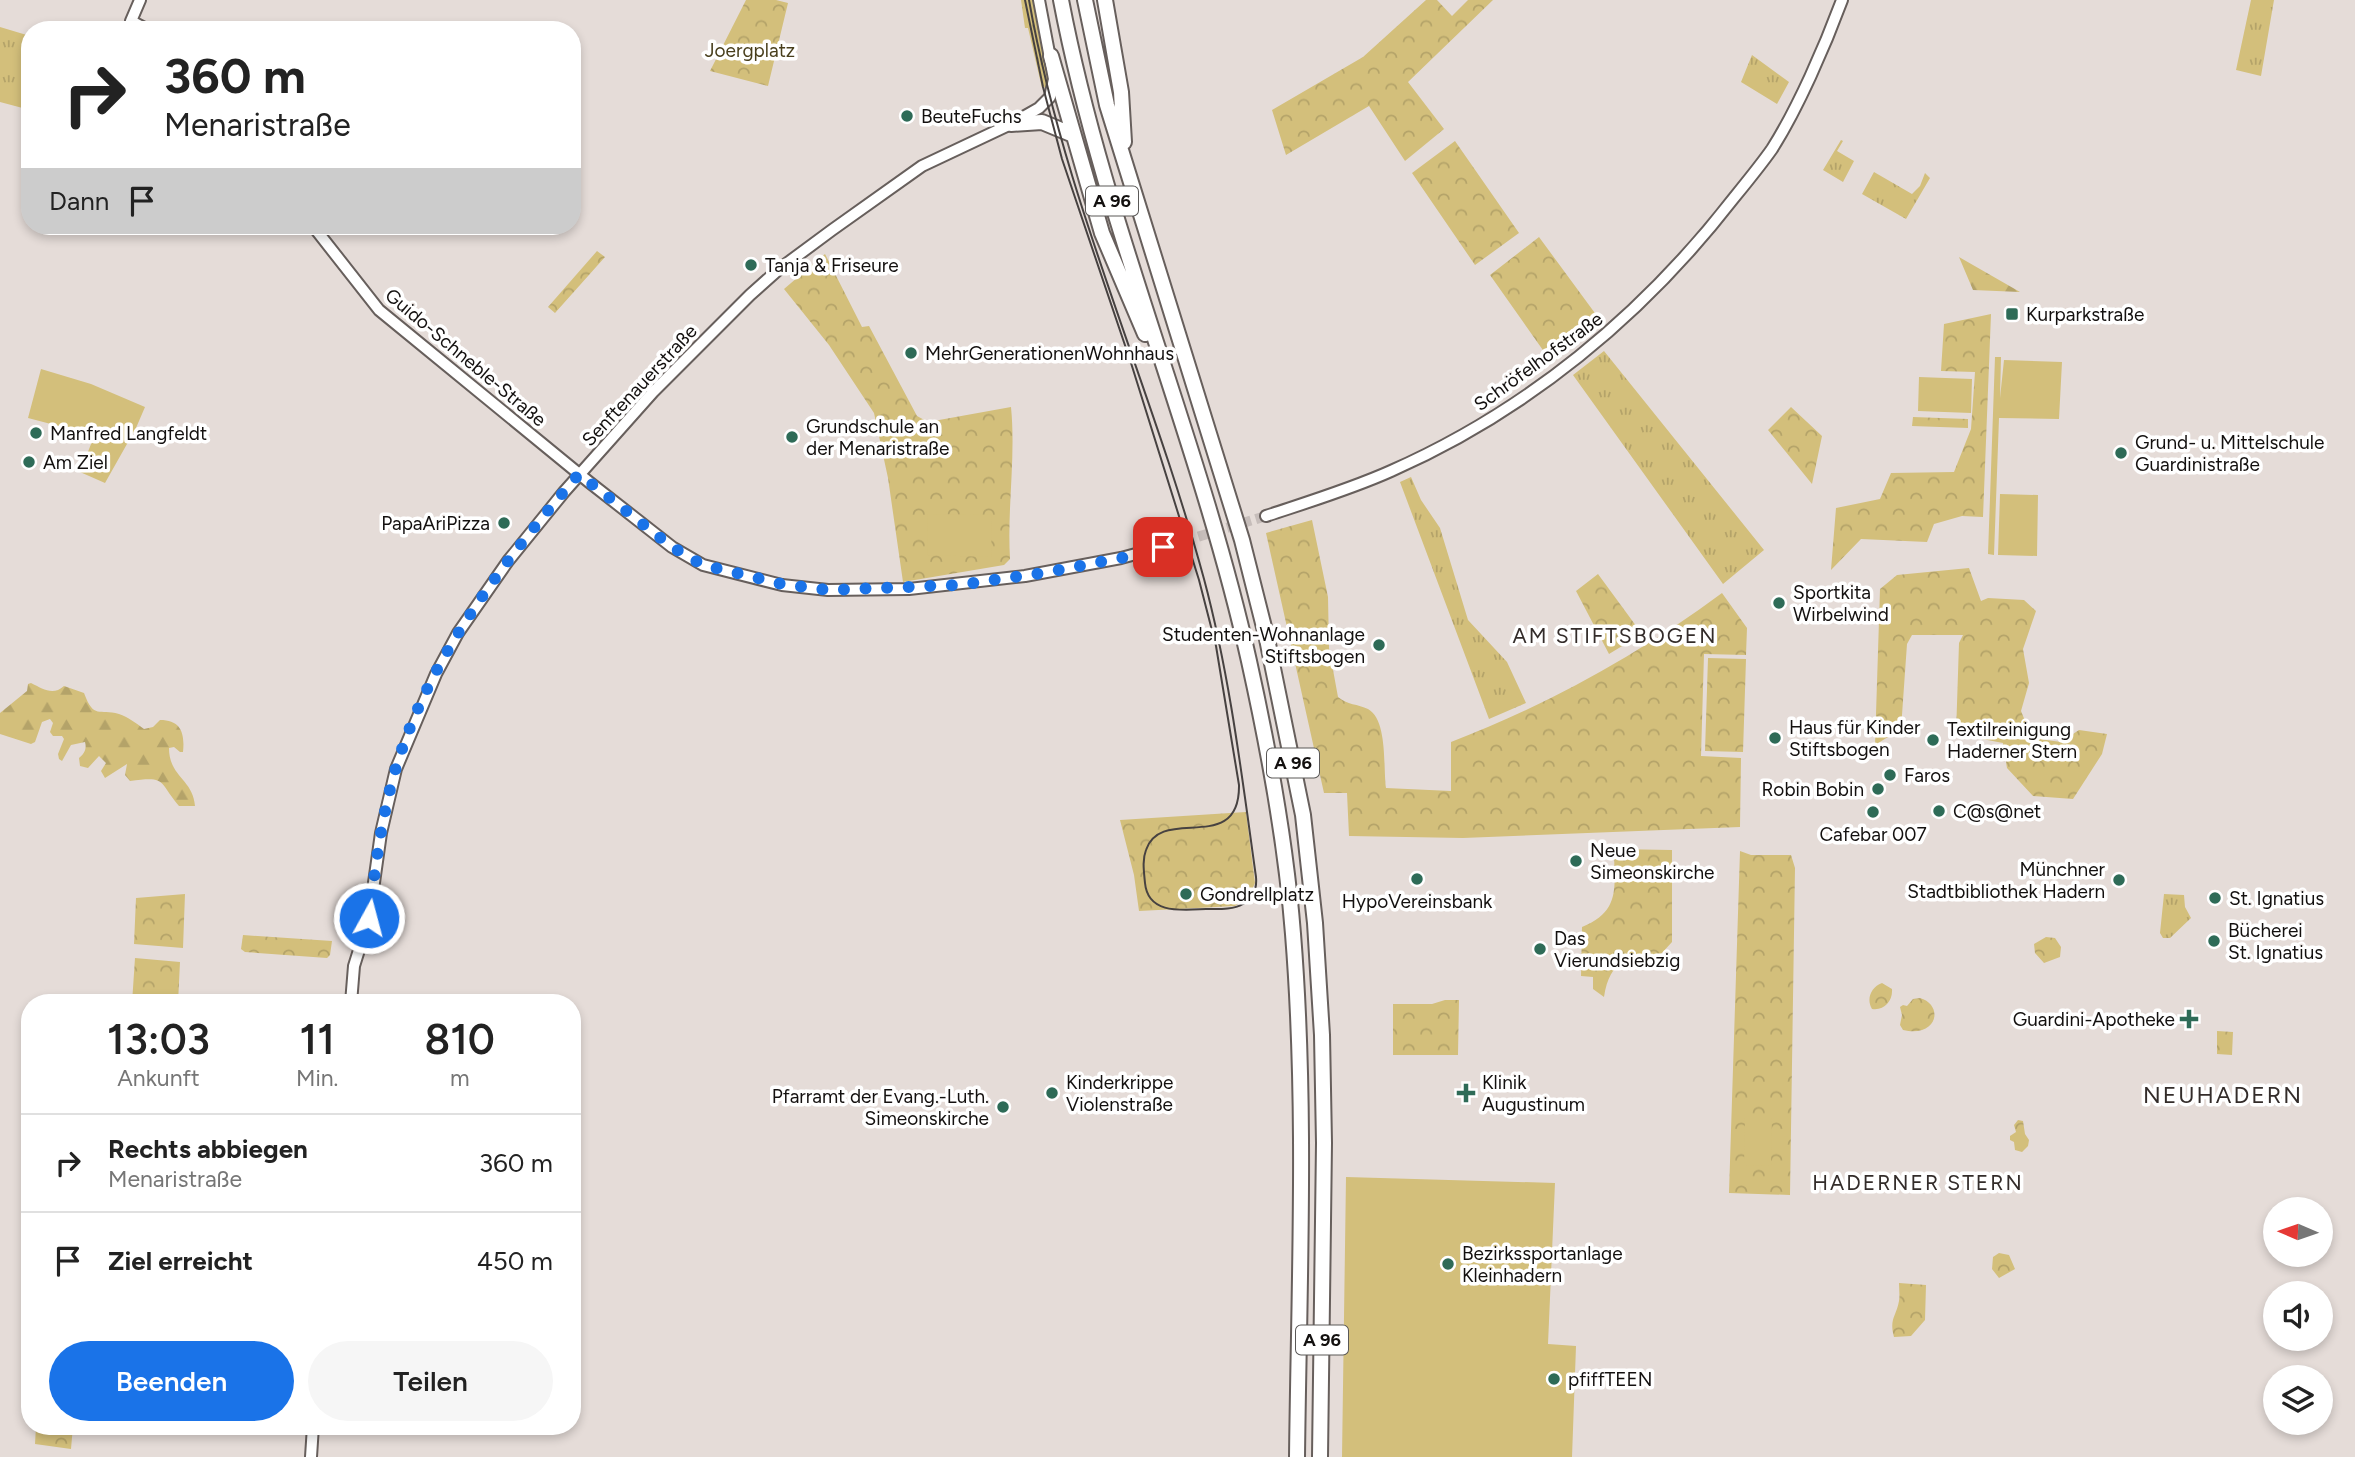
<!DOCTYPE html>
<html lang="de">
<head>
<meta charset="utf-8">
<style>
	:root { --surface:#fff; --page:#f6f6f6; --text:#222; --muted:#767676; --line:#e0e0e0; --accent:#1a73e8 }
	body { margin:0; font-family:Figtree,sans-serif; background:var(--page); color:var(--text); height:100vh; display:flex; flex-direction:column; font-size:26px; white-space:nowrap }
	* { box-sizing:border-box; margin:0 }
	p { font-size:23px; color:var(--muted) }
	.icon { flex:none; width:38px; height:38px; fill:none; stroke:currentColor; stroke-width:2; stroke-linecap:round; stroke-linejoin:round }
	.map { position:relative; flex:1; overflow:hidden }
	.sheet { position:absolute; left:21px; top:994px; width:560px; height:441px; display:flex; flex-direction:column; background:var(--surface); border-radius:28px; box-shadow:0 4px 10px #0003 }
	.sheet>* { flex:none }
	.guide { position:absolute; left:21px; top:21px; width:560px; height:214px; border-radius:28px; box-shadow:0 4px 10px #0003; background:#fff; color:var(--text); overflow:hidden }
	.needle { width:46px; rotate:272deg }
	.controls { position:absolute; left:2263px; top:1197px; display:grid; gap:14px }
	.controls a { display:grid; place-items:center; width:70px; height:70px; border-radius:50%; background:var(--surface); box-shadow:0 4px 10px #0003; font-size:35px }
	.pin { position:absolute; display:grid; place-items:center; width:60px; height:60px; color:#fff; margin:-30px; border-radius:14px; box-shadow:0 4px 10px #0006 }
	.me { position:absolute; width:77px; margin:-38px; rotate:7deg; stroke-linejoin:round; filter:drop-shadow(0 0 5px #0008) }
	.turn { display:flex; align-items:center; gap:24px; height:147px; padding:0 28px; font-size:32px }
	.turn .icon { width:91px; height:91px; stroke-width:2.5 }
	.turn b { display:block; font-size:49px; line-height:60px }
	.then { display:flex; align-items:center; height:66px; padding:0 28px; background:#0003; gap:14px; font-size:26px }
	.eta { display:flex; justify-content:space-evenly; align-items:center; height:119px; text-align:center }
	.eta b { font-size:42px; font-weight:600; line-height:49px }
	.cta { display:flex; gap:14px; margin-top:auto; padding:14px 28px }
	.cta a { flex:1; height:80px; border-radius:42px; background:var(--accent); color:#fff; font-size:28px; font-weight:600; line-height:80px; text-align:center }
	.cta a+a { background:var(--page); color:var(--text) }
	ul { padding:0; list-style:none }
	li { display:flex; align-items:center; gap:21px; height:98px; padding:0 28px; border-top:2px solid var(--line) }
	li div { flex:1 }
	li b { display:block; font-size:26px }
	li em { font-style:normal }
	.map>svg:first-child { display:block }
</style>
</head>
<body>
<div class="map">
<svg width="2355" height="1457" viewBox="0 0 2355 1457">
	<defs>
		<pattern id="grass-tufts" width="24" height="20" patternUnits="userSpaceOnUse" patternTransform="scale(1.75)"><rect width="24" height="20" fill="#d3bf7b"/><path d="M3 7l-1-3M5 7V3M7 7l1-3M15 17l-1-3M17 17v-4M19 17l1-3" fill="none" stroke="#b4a369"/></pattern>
		<pattern id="forest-firs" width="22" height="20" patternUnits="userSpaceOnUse" patternTransform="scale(1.75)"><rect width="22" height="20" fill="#d3bf7b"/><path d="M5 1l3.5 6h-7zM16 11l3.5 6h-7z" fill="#b4a369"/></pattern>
		<pattern id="park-crowns" width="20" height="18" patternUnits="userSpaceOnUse" patternTransform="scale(1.75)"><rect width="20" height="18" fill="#d3bf7b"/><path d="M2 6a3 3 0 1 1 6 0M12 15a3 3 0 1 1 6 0" fill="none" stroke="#b4a369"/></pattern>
	</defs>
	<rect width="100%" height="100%" fill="#e5dcd8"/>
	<path fill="url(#grass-tufts)" d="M 1021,0 L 1034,0 L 1050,78 L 1050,86 L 1042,88 L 1028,28 L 1025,28 Z
		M 2251,0 L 2274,0 L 2261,76 L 2236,70 Z
		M 0,27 L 30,36 L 30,110 L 0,102 Z
		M 1752,55 L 1789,82 L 1777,104 L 1741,82 Z
		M 1841,140 L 1843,141 L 1837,151 L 1854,161 L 1843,182 L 1823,170 Z
		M 1874,172 L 1912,194 L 1920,186 L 1925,173 L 1930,178 L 1906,219 L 1862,194 Z
		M 1604,351 L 1764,550 L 1723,584 L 1573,375 Z
		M 1411,477 L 1421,500 L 1440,528 L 1468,620 L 1507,662 L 1526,703 L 1489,719 L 1400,482 Z
		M 2164,894 L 2184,895 L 2185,907 L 2191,918 L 2170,938 L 2163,938 L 2160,933 Z"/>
	<path fill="url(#forest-firs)" d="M 1959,257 L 2020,292 L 1973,290 Z
		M 31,683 C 43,689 53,696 64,686 L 84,693 C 94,720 99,708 119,714 C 128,717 136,723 144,729 L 153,727 L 160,720 C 181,720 185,733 183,752 L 180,752 L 174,747 L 169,748 C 169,777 193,779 195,806 L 179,806 C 158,781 167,776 130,781 L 125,775 L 127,764 L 105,778 L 101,771 L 106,763 L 99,756 L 88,768 L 80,766 L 79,758 C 84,754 87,749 85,742 L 71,745 L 62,761 L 59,759 L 58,754 L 64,739 L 62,736 L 53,736 L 50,732 L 53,723 L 50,719 L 42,722 L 35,742 L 31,744 L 0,734 L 0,713 L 27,691 L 28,684 Z"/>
	<path fill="url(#park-crowns)" d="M 746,0 L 776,0 L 788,3 L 768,86 L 710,71 Z
		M 1426,0 L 1437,0 L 1452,16 L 1468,0 L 1493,0 L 1408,82 L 1444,129 L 1405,161 L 1369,106 L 1286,155 L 1272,110 L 1363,57 Z
		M 1455,141 L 1519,233 L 1475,265 L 1412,173 Z
		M 1539,237 L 1600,320 L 1552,363 L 1490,275 Z
		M 597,251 L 605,257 L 555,313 L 548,307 Z
		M 825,254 L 862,327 L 869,326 L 917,416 L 928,422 L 1011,407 C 1016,457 1007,507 1010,559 L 1004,565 L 903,582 L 888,478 L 874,413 L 829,345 L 784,289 Z
		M 1991,314 L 1983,517 L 1962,516 L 1934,524 L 1927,542 L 1861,539 L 1831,570 L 1836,508 L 1880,499 L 1891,473 L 1954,472 L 1971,429 L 1975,372 L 1941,371 L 1944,324 Z
		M 1791,407 L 1822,436 L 1812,484 L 1768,430 Z
		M 1913,417 L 1968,419 L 1968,428 L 1912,426 Z
		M 1312,520 L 1328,597 L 1329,648 L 1338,697 C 1347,705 1358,704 1368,709 C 1388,720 1383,768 1386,788 L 1451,791 L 1451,742 C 1545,706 1640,654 1722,593 L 1747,628 L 1746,655 L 1704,654 L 1701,756 L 1741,758 L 1740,827 L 1463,838 L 1349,836 L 1347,793 L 1324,793 L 1266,533 Z
		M 1969,568 L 1981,601 L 1988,598 L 2024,600 L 2036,611 L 2023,649 L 2029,683 L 2021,711 L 2032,738 L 2061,742 L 2079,730 L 2107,734 L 2102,754 L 2073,799 L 2033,796 L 2007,768 L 2003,743 L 1956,734 L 1959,643 L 1963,635 L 1912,635 L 1907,644 L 1901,729 L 1875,745 L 1880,589 L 1897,575 Z
		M 1598,574 L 1642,634 L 1609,654 L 1576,591 Z
		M 1708,658 L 1746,659 L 1743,752 L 1705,751 Z
		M 1246,812 L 1255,883 L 1249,896 L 1235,906 L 1139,911 L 1134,875 L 1120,820 Z
		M 1614,849 L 1672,850 L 1672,942 L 1661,954 C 1628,957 1610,959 1604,997 L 1593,989 L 1593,977 L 1581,976 L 1582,927 C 1622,911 1614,886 1614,849 Z
		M 1740,851 L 1751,855 L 1791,855 L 1795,868 L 1790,1195 L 1729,1193 Z
		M 185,894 L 183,948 L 134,944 L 136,898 Z
		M 243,935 L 332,941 L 330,955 L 327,958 L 245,952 L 241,949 Z
		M 2046,937 L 2055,938 L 2061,947 L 2060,957 L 2044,963 L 2035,953 L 2034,944 Z
		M 135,958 L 180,962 L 178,1003 L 132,1003 Z
		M 1882,983 L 1892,989 C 1893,1001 1884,1011 1872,1009 C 1866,999 1871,987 1882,983 Z
		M 1920,998 C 1944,1005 1938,1038 1903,1030 L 1900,1025 L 1902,1015 L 1900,1007 L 1903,1005 L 1907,1006 L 1913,999 Z
		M 1445,1000 L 1459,1000 L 1458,1055 L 1393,1055 L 1393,1004 L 1432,1004 Z
		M 2217,1031 L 2233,1032 L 2232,1055 L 2217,1054 Z
		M 2018,1120 L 2023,1121 L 2025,1134 L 2029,1140 L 2028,1146 L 2022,1152 L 2015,1150 L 2014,1142 L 2010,1140 L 2010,1136 L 2016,1132 L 2014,1125 Z
		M 1999,1253 L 2009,1255 L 2015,1269 L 1999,1278 L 1992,1269 L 1993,1257 Z
		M 1899,1283 L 1926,1285 L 1925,1320 L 1911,1336 L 1894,1337 C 1889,1319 1896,1317 1899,1301 C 1900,1295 1899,1289 1899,1283 Z
		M 36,1426 L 73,1426 L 71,1449 L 35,1444 Z"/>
	<path fill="#d3bf7b" d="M 1995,357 L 2001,357 L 2000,398 L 2004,360 L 2062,362 L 2059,419 L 1999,418 L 1994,555 L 1988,554 Z
		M 41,369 L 91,384 L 145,407 L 136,428 L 105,483 L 80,472 L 93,439 L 70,429 L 28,418 Z
		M 1919,377 L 1972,379 L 1971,413 L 1918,411 Z
		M 2000,494 L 2038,495 L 2037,556 L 1998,555 Z
		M 928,514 L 992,515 L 991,557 L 927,555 Z
		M 1745,1117 L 1772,1117 L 1771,1166 L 1744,1165 Z
		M 1346,1177 L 1555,1183 L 1548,1344 L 1576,1346 L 1572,1457 L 1342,1457 Z"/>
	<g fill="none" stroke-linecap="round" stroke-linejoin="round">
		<path stroke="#c6bdba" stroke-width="10" stroke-dasharray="10 5" stroke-linecap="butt" d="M 1184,541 L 1266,516"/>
		<g stroke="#675f5c" stroke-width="14">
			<path id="secondary" d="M 140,0 L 131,21 L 148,30
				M 313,226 L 379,310 L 589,482 L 672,547 L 703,565 L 782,585 L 828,590 L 909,589 L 1025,576 L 1121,558 L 1184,541
				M 1266,516 C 1308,502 1351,489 1391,471 C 1527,411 1642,316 1733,199 C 1746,183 1760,166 1772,149 C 1798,108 1825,46 1842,0
				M 351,1003 L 354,966 L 369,918 L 381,833 L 396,769 L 436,674 L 458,633 L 508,561 L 564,492 L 653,392 L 750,295 L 778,270 L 832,230 L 922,166 L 1011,124 L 1039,108 L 1050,97 L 1054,79 L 1039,0
				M 311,1457 L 313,1426"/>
		</g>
		<g stroke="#675f5c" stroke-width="18">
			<path id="highway" d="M 1061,0 C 1104,225 1199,437 1249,661 C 1269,751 1286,843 1293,934 C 1307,1108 1299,1283 1297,1457
				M 1085,0 L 1107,105 L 1242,540 L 1267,639 L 1303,815 L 1315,923 L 1322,1035 L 1324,1143 L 1320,1457
				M 1105,0 L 1121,92 L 1124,142
				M 1051,56 L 1102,233 L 1145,334
				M 1011,124 L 1042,122 L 1071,134"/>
		</g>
		<use href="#secondary" stroke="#fff" stroke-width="10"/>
		<use href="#highway" stroke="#fff" stroke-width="14"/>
		<path stroke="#474241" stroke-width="2" d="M 1025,0 L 1043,87 L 1062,159 L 1131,363 L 1199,580 L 1216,646 L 1239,785 C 1240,857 1161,804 1146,850 C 1142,860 1144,872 1145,883 C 1148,915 1183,910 1206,909 C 1218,909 1233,910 1243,904 C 1254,898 1257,888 1256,877 C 1242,777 1230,676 1204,579 C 1151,384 1064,199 1029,0"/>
	</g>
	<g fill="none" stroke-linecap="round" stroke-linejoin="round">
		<path stroke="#1a73e8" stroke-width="12" stroke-dasharray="0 21.6" d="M 369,918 C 375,869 381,819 395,771 C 428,658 504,561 579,474 L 672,547 L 703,565 L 782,584 L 828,590 L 959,585 L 1049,572 L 1121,558 L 1163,547"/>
	</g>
	<g fill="#2e6b57" stroke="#fff" stroke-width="2.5">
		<circle cx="907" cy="116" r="7"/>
		<circle cx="751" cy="265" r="7"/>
		<rect x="2005" y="307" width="14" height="14" rx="3.5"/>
		<circle cx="911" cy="353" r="7"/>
		<circle cx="36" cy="433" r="7"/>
		<circle cx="792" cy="437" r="7"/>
		<circle cx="2121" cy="453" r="7"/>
		<circle cx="29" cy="462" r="7"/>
		<circle cx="504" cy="523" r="7"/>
		<circle cx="1779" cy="603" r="7"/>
		<circle cx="1379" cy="645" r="7"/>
		<circle cx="1775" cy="738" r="7"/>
		<circle cx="1933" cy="740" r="7"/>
		<circle cx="1890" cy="775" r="7"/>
		<circle cx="1878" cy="789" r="7"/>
		<circle cx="1939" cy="811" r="7"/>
		<circle cx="1873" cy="812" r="7"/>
		<circle cx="1576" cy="861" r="7"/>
		<circle cx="1417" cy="879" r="7"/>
		<circle cx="2119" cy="880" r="7"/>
		<circle cx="1186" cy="894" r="7"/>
		<circle cx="2215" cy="898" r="7"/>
		<circle cx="2214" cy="941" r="7"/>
		<circle cx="1540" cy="949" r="7"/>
		<path d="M2185.5 1008.5h7v7h7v7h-7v7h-7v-7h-7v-7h7z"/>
		<circle cx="1052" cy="1093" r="7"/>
		<path d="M1462.5 1082.5h7v7h7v7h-7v7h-7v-7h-7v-7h7z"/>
		<circle cx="1003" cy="1107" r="7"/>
		<circle cx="1448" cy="1264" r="7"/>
		<circle cx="1554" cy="1379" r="7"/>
	</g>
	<g text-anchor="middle" stroke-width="7" stroke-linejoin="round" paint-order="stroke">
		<g fill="#fff" stroke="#5a5857" stroke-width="2">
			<rect x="1086" y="186.5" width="52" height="29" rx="5"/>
			<rect x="1267" y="748.5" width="52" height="29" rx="5"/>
			<rect x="1296" y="1325.5" width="52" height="29" rx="5"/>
		</g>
		<g font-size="18" font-weight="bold" fill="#13100f">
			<text x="1112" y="207">A 96</text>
			<text x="1293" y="769">A 96</text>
			<text x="1322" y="1346">A 96</text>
		</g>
		<g font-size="19" fill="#483e1c" stroke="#fff">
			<text x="750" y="57">Joergplatz</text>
		</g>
		<g font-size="19" fill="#13100f" stroke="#fff" text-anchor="start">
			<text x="921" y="123">BeuteFuchs</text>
			<text x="765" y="272">Tanja &amp; Friseure</text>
			<text x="2026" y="321">Kurparkstraße</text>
			<text x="925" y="360">MehrGenerationenWohnhaus</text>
			<text x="806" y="433">Grundschule an<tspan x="806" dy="22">der Menaristraße</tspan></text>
			<text x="50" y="440">Manfred Langfeldt</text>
			<text x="2135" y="449">Grund- u. Mittelschule<tspan x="2135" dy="22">Guardinistraße</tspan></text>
			<text x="43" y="469">Am Ziel</text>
			<text x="490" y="530" text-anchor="end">PapaAriPizza</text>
			<text x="1793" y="599">Sportkita<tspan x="1793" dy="22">Wirbelwind</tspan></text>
			<text x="1365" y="641" text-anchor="end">Studenten-Wohnanlage<tspan x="1365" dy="22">Stiftsbogen</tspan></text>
			<text x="1789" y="734">Haus für Kinder<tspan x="1789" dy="22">Stiftsbogen</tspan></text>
			<text x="1947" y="736">Textilreinigung<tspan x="1947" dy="22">Haderner Stern</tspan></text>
			<text x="1904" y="782">Faros</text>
			<text x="1864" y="796" text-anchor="end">Robin Bobin</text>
			<text x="1953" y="818">C@s@net</text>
			<text x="1873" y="841" text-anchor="middle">Cafebar 007</text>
			<text x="1590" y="857">Neue<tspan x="1590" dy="22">Simeonskirche</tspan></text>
			<text x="2105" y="876" text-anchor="end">Münchner<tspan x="2105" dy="22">Stadtbibliothek Hadern</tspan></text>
			<text x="1200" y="901">Gondrellplatz</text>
			<text x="2229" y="905">St. Ignatius</text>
			<text x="1417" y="908" text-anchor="middle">HypoVereinsbank</text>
			<text x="2228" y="937">Bücherei<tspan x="2228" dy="22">St. Ignatius</tspan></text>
			<text x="1554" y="945">Das<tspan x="1554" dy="22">Vierundsiebzig</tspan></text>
			<text x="2175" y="1026" text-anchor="end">Guardini-Apotheke</text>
			<text x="1066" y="1089">Kinderkrippe<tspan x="1066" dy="22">Violenstraße</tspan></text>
			<text x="1482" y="1089">Klinik<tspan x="1482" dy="22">Augustinum</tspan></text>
			<text x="989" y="1103" text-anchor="end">Pfarramt der Evang.-Luth.<tspan x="989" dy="22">Simeonskirche</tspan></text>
			<text x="1462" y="1260">Bezirkssportanlage<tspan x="1462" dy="22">Kleinhadern</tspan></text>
			<text x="1568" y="1386">pfiffTEEN</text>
		</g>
		<g font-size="19" fill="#13100f" stroke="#fff">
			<text transform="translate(466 357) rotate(40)" y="7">Guido-Schneble-Straße</text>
			<text transform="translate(1538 361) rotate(-36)" y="7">Schröfelhofstraße</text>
			<text transform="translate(639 385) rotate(-47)" y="7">Senftenauerstraße</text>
		</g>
		<g font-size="21" letter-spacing="2" fill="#332c2a" stroke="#fff">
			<text x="1615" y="643">AM STIFTSBOGEN</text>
			<text x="1918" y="1190">HADERNER STERN</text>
		</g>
		<g font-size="23" letter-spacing="2" fill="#332c2a" stroke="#fff">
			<text x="2223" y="1103">NEUHADERN</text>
		</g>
	</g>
</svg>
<div class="controls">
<a><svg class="needle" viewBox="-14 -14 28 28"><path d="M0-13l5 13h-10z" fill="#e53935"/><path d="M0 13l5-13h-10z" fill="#767676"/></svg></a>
<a><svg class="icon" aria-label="sound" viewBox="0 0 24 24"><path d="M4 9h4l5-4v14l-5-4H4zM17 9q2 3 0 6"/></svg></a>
<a><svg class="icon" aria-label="layers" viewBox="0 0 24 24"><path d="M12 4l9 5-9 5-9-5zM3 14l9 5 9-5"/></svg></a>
</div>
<div class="pin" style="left:1163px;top:547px;background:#d93025"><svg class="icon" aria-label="arrive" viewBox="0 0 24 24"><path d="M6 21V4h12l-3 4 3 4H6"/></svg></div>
<svg class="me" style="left:369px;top:918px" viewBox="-20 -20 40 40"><circle r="17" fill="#1a73e8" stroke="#fff" stroke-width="3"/><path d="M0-11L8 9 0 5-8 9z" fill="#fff"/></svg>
<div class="guide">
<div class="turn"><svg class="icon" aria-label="right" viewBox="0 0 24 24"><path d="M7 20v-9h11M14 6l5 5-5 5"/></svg><div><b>360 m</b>Menaristraße</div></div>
<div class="then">Dann<svg class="icon" aria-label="arrive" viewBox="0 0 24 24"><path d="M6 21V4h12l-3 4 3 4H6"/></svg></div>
</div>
<section class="sheet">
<div class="eta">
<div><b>13:03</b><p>Ankunft</p></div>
<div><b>11</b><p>Min.</p></div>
<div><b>810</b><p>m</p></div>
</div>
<ul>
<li><svg class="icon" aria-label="right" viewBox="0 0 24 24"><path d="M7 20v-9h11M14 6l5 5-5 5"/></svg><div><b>Rechts abbiegen</b><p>Menaristraße</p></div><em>360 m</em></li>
<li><svg class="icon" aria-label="arrive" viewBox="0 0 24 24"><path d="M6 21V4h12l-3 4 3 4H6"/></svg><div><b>Ziel erreicht</b></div><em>450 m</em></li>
</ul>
<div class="cta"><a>Beenden</a><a>Teilen</a></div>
</section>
</div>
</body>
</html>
